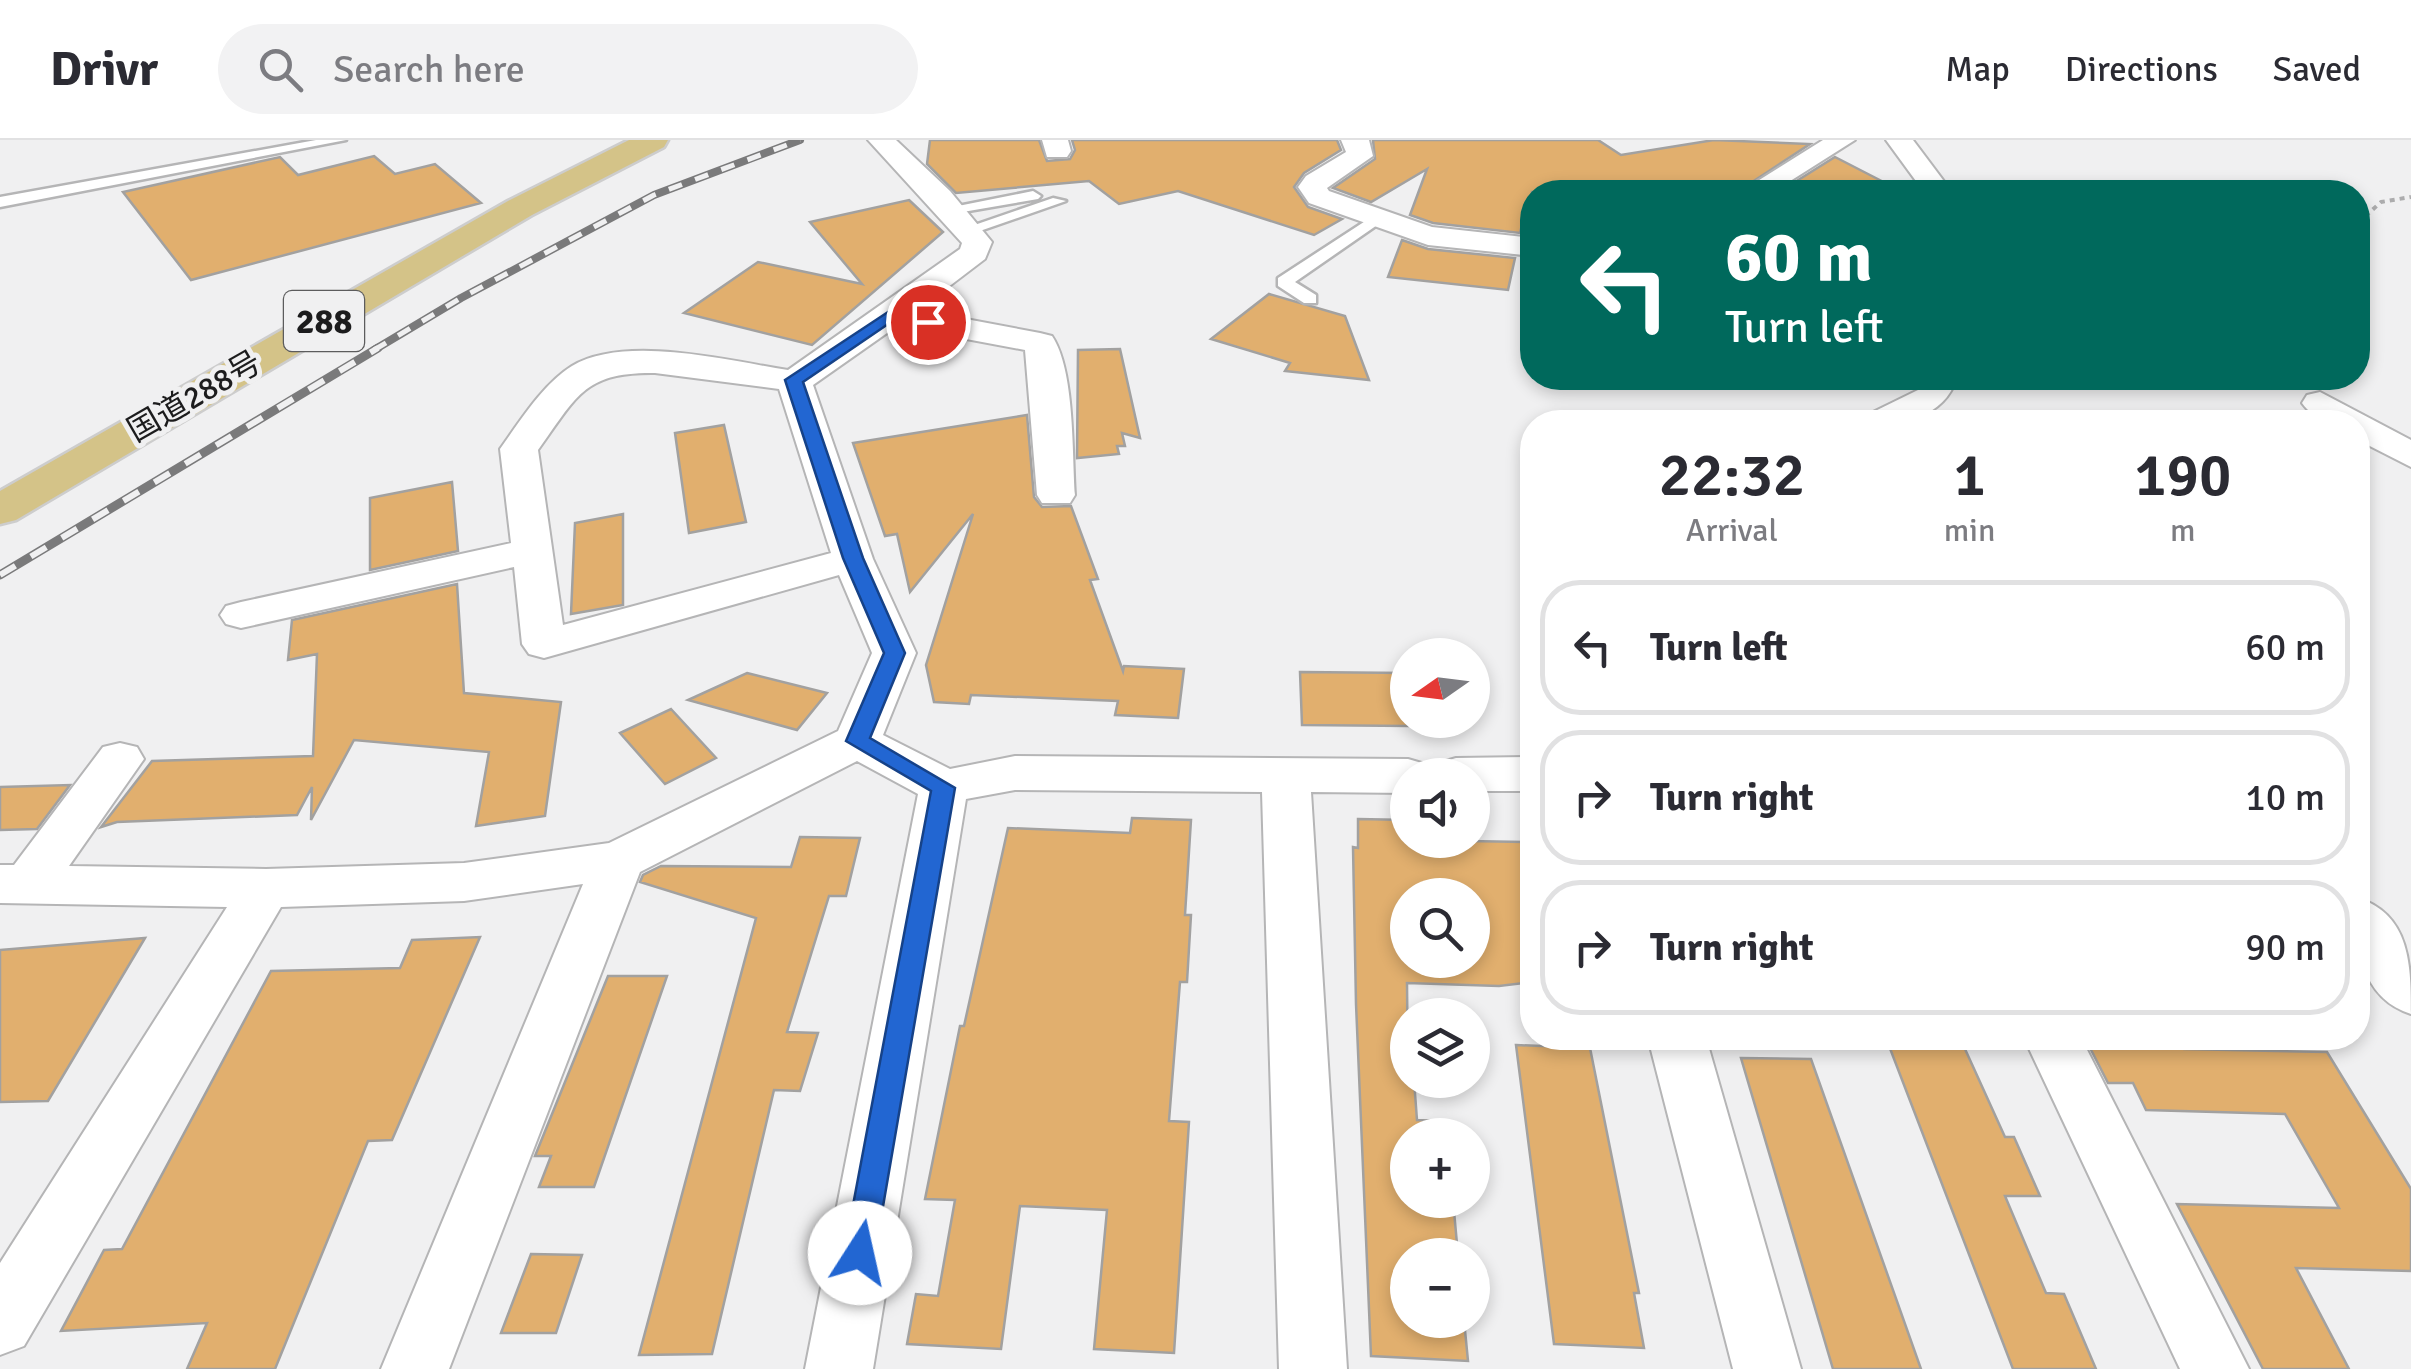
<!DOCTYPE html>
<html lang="en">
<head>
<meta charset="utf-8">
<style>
	:root { --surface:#fff; --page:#f2f2f3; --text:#2b2b33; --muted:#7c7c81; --line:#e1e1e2 }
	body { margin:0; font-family:Signika,"Noto Sans JP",sans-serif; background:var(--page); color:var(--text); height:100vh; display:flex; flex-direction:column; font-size:38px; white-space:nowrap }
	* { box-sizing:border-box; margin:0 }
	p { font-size:32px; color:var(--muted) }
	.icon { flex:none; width:55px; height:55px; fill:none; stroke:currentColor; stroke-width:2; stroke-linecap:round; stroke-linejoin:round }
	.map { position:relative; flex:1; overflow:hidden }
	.sheet { position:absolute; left:1520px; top:270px; width:850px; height:640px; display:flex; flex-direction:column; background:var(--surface); border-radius:40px; box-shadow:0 5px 15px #0003 }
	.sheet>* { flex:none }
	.banner { position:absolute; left:1520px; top:40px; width:850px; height:210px; border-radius:40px; box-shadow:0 5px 15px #0003; background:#00695c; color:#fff; overflow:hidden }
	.needle { width:65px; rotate:256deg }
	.tools { position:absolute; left:1390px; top:498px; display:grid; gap:20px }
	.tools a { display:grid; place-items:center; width:100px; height:100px; border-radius:50%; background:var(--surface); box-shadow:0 5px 15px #0003; font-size:50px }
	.pin { position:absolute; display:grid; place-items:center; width:85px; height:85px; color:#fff; margin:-42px; border:5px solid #fff; border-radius:50%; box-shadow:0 2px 10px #0007 }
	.me { position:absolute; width:110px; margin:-55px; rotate:10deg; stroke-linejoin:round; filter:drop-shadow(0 0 8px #0008) }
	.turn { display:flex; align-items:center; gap:35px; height:210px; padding:0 40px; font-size:45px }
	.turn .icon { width:130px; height:130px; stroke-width:2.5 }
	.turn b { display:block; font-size:70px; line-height:85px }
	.eta { display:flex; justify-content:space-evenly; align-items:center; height:170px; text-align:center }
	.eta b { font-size:60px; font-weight:600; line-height:70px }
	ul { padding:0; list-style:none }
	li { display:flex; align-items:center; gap:30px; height:135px; margin:0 20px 15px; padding:0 20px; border:5px solid var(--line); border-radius:40px }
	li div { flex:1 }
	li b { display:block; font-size:38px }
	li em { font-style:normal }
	header { display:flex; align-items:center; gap:60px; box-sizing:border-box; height:140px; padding:0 50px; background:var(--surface); border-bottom:2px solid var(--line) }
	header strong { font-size:48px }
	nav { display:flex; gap:55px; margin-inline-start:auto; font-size:35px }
	.search { width:700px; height:90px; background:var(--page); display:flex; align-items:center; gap:25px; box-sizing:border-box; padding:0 35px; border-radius:55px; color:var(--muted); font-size:38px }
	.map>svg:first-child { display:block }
</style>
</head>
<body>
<header>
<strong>Drivr</strong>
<div class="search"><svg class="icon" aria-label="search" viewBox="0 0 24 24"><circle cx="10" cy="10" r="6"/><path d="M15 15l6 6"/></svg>Search here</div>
<nav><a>Map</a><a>Directions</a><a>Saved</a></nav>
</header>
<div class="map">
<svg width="2411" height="1229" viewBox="0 0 2411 1229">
	<rect width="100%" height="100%" fill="#f0f0f1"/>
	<path fill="#e1af6e" stroke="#a2a1a0" stroke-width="2.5" fill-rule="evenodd" d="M 930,0 L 1039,0 L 1047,21 L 1070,19 L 1075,10 L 1072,0 L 1337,0 L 1341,10 L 1304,33 L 1294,47 L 1308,67 L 1342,79 L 1314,95 L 1178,51 L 1119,64 L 1089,41 L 956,53 L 927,24 Z
		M 1373,0 L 1598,0 L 1621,15 L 1714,0 L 1810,4 L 1737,52 L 1532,52 L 1532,75 L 1524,76 L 1520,93 L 1433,83 L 1410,75 L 1427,29 L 1371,62 L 1333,48 L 1375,19 Z
		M 374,16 L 395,34 L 435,24 L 481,63 L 191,140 L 123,52 L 280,17 L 298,35 Z
		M 1835,17 L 1903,52 L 1779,52 Z
		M 909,60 L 943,92 L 812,205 L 684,173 L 758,122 L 862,144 L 810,82 Z
		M 1402,100 L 1428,109 L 1515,118 L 1508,150 L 1388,137 Z
		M 1269,154 L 1345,176 L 1369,240 L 1285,231 L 1290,223 L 1211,199 Z
		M 1120,209 L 1140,298 L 1122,293 L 1125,306 L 1117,306 L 1119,314 L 1077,318 L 1078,210 Z
		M 1027,275 L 1034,357 L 1042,367 L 1071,366 L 1098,439 L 1090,440 L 1123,531 L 1124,526 L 1184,529 L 1178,578 L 1115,575 L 1118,561 L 971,555 L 969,564 L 934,562 L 926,525 L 973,374 L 910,452 L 897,394 L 885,396 L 853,303 Z
		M 724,285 L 746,382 L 689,393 L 675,293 Z
		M 452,342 L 458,411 L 370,430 L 370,358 Z
		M 623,374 L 623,465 L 571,474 L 575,383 Z
		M 457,444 L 464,553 L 561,562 L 545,676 L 476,686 L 489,612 L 354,600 L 311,680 L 312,647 L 297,675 L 117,682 L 101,687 L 152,621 L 313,616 L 317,514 L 288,520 L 292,480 Z
		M 1300,532 L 1408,533 L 1408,586 L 1302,585 Z
		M 747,533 L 827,553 L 797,590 L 688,560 Z
		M 671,569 L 716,618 L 665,644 L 620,593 Z
		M 70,645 L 37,689 L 0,690 L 0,647 Z
		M 1132,678 L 1191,680 L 1185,775 L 1191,775 L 1187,842 L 1180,842 L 1169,981 L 1189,982 L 1174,1213 L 1094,1209 L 1107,1070 L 1020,1066 L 1001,1209 L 907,1204 L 916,1154 L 938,1156 L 955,1060 L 925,1059 L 960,886 L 964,886 L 1008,688 L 1130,693 Z
		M 1358,679 L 1408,680 L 1408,700 L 1532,702 L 1532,842 L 1499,846 L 1407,843 L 1408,940 L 1414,940 L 1417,980 L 1439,981 L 1440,995 L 1408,995 L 1408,1060 L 1453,1060 L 1458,1115 L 1408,1115 L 1408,1180 L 1464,1180 L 1468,1221 L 1371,1216 L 1356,864 L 1353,707 L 1358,708 ZM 1408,755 L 1472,755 L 1472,820 L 1408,820 Z
		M 800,697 L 860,698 L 846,756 L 829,756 L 787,892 L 818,893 L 800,951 L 774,950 L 712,1214 L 639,1215 L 756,778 L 640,742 L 643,735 L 661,726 L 791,727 Z
		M 480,797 L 392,1000 L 368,1001 L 275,1229 L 187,1229 L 207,1183 L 61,1191 L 104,1110 L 122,1109 L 271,831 L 400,828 L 412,800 Z
		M 145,798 L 48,961 L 0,962 L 0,810 Z
		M 608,836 L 667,836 L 594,1047 L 539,1047 L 551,1016 L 535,1016 Z
		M 1886,898 L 1960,898 L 2005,997 L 2014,997 L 2040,1056 L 2005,1056 L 2046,1153 L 2064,1154 L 2096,1229 L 2013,1229 Z
		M 2085,898 L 2178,898 L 2184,909 L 2327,912 L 2411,1049 L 2411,1131 L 2296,1128 L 2349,1229 L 2263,1229 L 2177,1064 L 2339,1068 L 2285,974 L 2146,970 L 2133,943 L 2108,943 Z
		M 1516,905 L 1590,908 L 1639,1153 L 1634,1153 L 1644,1208 L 1554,1204 Z
		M 1741,918 L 1811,919 L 1921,1229 L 1833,1229 Z
		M 531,1114 L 582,1115 L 556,1193 L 501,1193 Z"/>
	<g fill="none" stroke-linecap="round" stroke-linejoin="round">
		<g stroke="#b5b5b6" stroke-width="5">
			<path id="service" d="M 316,0 L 346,0 L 0,67 L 0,57 Z
				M 1033,51 L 1041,56 L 1038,59 L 951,74 L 943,69 Z
				M 1053,58 L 1066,61 L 974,93 L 960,90 Z
				M 1370,78 L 1383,81 L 1295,142 L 1316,155 L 1316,163 L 1304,163 L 1278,146 L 1278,138 Z"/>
		</g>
		<g stroke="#b5b5b6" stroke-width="4">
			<path id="minor" d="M 868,0 L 896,0 L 950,51 L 992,102 L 985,119 L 918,170 L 1040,193 L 1052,196 C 1075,230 1072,313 1075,355 L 1070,363 L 1042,363 L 1037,355 L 1025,210 L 897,186 L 813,245 L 873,419 L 916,513 L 883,595 L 950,629 L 1015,616 L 1408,619 L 1425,624 L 1432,635 L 1408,635 L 1408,653 L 1311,652 L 1347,1229 L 1279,1229 L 1262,652 L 1015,650 L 966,659 L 873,1229 L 805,1229 L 918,654 L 857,621 L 640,732 L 449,1229 L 381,1229 L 583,744 L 464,761 L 281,767 L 24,1206 L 0,1215 L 0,1123 L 227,767 L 0,763 L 0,725 L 14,725 L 103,607 L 120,603 L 137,607 L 144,619 L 69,726 L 266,729 L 464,723 L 609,703 L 838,591 L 872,513 L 839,435 L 544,518 L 529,514 L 522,504 L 514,427 L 241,488 L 226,484 L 220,475 L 226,466 L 241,462 L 511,403 L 500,309 C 520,281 543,244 572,226 C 625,194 730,221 788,230 L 960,109 L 962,103 ZM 655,233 L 779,249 L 831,413 L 563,485 L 538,310 C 577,256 584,232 655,233 Z
				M 1042,0 L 1068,0 L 1071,11 L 1067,17 L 1047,17 Z
				M 1341,0 L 1369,0 L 1373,16 L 1327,48 L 1329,51 L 1432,87 L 1532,98 L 1532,116 L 1428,105 L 1309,63 L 1298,47 L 1306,36 L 1346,12 Z
				M 1823,0 L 1855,0 L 1773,52 L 1740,52 Z
				M 1886,0 L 1913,0 L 1952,52 L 1924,52 Z
				M 1923,238 L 1957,238 C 1942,280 1905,282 1864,282 L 1869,274 L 1918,250 Z
				M 2320,252 L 2411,300 L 2411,327 L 2358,300 L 2358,282 C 2336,282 2316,283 2302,263 L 2307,255 Z
				M 1532,617 L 1532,651 L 1472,651 L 1472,635 L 1432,635 L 1439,623 L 1456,618 Z
				M 2358,758 C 2411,775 2411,827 2411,874 C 2359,857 2355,804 2358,758 Z
				M 1648,898 L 1706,898 L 1801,1229 L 1733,1229 Z
				M 2024,898 L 2081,898 L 2249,1229 L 2180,1229 Z"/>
		</g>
		<g stroke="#cdcdcd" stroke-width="5">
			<path id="trunk" d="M 629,0 L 668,0 L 664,7 L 532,75 L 16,380 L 0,384 L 0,351 L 508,61 Z"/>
		</g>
		<path stroke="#acacad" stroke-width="4" stroke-dasharray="5 5" stroke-linecap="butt" d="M 2358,83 L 2381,62 L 2411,57"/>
		<use href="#service" fill="#fff" fill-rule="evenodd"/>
		<use href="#minor" fill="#fff" fill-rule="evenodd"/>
		<use href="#trunk" fill="#d4c388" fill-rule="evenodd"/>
		<g stroke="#7a7a7b" stroke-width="8">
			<path id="rail-far1" d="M 374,210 L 461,158 L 654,55 L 800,0"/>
		</g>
		<g stroke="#7a7a7b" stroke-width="9">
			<path id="rail" d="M 0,435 L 378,208"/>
		</g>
		<use href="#rail-far1" stroke="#f0f0f1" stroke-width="5" stroke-dasharray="14" stroke-linecap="butt"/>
		<use href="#rail" stroke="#f0f0f1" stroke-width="6" stroke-dasharray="18" stroke-linecap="butt"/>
	</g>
	<path fill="#2266d2" stroke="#164288" stroke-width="2.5" d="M 891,170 L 936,182 L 928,186 L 894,180 L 803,242 L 863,418 L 905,513 L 870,598 L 955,648 L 875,1113 L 871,1123 L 860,1127 L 849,1123 L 844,1113 L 931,651 L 846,601 L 884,513 L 843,418 L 785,240 Z"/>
	<g text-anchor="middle" stroke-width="10" stroke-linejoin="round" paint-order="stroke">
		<g font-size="32" fill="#1c1c1d" stroke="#f0f0f1">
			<text transform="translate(194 256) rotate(-30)" y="11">国道288号</text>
		</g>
		<rect fill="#f0f0f1" stroke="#5c5c5d" stroke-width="2.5" x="284" y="151" width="80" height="60" rx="8"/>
		<g font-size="35" font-weight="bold" fill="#1c1c1d">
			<text x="324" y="193">288</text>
		</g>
	</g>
</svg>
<div class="tools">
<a><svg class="needle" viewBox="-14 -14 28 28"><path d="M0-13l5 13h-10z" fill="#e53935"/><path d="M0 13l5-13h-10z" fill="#7c7c81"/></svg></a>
<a><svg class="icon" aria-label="sound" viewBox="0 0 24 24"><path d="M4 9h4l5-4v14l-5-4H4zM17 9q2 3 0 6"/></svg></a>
<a><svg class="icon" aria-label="search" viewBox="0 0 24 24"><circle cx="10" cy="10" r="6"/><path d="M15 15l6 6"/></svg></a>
<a><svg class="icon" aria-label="layers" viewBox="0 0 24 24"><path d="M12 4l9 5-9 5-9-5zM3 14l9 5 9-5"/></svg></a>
<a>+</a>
<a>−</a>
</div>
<div class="pin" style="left:928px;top:182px;background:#d93025"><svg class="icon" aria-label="arrive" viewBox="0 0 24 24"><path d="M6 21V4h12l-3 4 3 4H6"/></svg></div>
<svg class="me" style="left:860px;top:1113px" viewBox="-20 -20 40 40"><circle r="19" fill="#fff"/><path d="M0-13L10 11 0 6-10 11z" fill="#2266d2"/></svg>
<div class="banner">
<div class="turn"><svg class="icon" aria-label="left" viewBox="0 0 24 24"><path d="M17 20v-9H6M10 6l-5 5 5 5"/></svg><div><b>60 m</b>Turn left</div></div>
</div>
<section class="sheet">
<div class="eta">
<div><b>22:32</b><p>Arrival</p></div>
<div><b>1</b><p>min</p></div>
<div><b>190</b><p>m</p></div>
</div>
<ul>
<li><svg class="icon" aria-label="left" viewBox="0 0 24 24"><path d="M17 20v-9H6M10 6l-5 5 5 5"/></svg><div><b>Turn left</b></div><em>60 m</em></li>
<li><svg class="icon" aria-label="right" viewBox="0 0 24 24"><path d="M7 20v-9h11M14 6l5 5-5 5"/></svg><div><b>Turn right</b></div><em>10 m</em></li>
<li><svg class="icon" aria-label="right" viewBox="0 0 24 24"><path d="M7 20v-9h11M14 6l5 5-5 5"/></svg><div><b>Turn right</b></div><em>90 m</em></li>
</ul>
</section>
</div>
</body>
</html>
